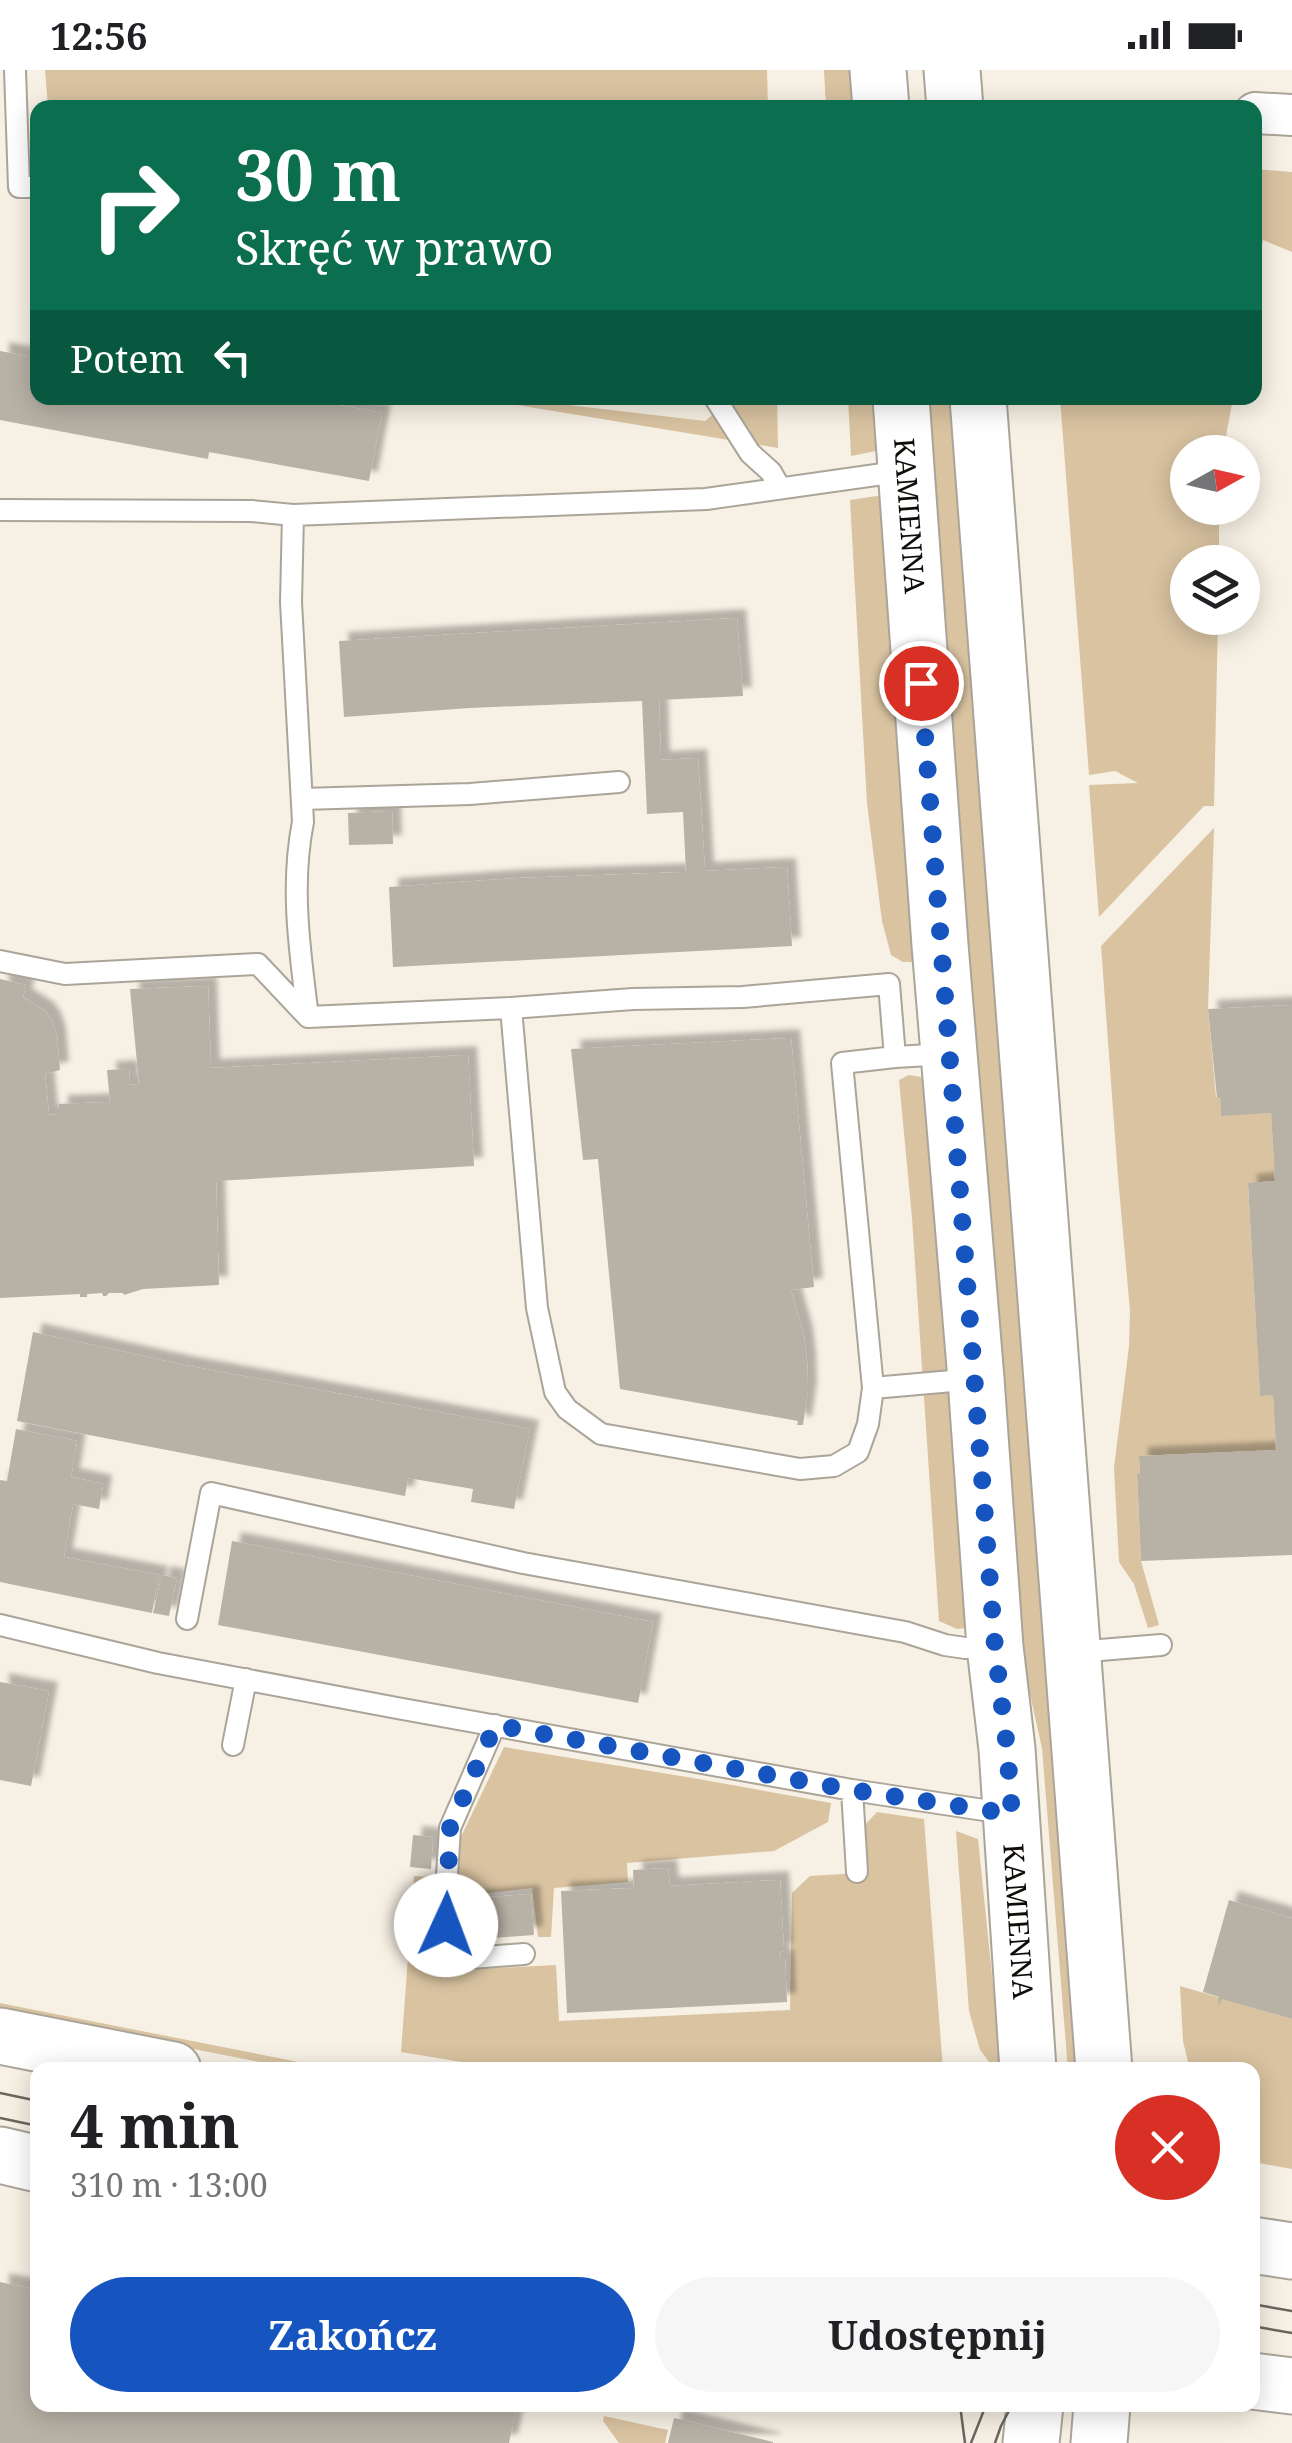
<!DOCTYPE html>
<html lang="pl">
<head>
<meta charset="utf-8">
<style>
	:root { --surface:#fff; --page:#f6f6f6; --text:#202124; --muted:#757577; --accent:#1655c0 }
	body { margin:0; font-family:"Noto Serif",serif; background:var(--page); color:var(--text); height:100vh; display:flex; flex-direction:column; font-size:38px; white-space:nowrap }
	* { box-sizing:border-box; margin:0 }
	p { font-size:32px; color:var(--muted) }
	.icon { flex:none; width:55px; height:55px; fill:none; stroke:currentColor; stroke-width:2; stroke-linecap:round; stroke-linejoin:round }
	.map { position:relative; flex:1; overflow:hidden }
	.sheet { position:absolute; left:30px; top:1992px; width:1230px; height:350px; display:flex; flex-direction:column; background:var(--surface); border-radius:20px; box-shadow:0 5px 25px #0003 }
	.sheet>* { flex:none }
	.banner { position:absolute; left:30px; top:30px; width:1232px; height:305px; border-radius:20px; box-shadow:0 5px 25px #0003; background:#0b6e4f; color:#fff; overflow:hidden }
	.needle { width:65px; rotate:82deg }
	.buttons { position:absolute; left:1170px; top:365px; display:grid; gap:20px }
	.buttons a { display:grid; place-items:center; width:90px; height:90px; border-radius:50%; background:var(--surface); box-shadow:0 5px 25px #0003; font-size:50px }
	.pin { position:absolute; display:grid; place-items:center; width:85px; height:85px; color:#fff; margin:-42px; border:5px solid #fff; border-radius:50%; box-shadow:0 2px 10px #0007 }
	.me { position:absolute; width:110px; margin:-55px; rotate:2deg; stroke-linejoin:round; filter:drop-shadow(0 0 8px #0008) }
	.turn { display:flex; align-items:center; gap:35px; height:210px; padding:0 40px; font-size:45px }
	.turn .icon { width:130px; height:130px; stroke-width:2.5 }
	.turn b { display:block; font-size:70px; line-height:85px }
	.then { display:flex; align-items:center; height:95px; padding:0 40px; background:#0003; gap:20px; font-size:38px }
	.round { display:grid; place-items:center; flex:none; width:105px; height:105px; border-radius:52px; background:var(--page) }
	.headline { display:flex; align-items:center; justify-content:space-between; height:170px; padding:0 40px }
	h1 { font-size:60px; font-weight:700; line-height:75px }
	.cta { display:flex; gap:20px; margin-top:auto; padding:20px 40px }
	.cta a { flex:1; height:115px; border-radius:60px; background:var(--accent); color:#fff; font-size:40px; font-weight:700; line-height:115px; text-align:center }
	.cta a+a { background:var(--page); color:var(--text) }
	.status { display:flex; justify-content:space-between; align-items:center; height:70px; padding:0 50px; background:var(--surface); direction:ltr }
	.status svg { height:28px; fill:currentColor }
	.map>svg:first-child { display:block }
</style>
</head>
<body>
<div class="status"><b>12:56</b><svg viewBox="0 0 49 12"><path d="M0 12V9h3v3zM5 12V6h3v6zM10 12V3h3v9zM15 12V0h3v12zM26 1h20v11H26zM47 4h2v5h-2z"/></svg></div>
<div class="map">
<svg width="1292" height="2373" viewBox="0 0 1292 2373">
	<defs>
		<filter id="shadow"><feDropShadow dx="9" dy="-9" stdDeviation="2.5" flood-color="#0004"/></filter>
	</defs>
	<rect width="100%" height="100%" fill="#f7f0e4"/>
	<path fill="#d9c3a1" d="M 45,0 L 767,0 L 768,37 L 48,37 Z
		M 824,0 L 854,0 L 859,37 L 826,37 Z
		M 1255,99 L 1292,102 L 1292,182 L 1263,170 L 1255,210 Z
		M 474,328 L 508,328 L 705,351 L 733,328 L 777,328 L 778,378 Z
		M 848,328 L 881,328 L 881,380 L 851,386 Z
		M 921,328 L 956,328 L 1083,2000 L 1068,2000 L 1042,1678 L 1022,1588 Z
		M 1060,328 L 1233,328 L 1223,382 L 1188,382 L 1188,438 L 1219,438 L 1219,492 L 1188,492 L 1188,548 L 1218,548 L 1214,736 L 1204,736 L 1099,847 L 1089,715 L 1138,713 L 1115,701 L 1089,705 Z
		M 883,425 L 890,578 L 915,892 L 903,892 L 891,885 L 882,851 L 867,733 L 850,430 Z
		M 1214,758 L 1208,939 L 1216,1027 L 1220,1027 L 1221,1045 L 1271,1043 L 1275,1111 L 1248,1114 L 1260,1325 L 1273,1325 L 1276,1380 L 1139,1386 L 1140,1404 L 1137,1405 L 1141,1491 L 1159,1555 L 1148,1558 L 1134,1514 L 1119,1492 L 1114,1398 L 1129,1276 L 1130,1241 L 1118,1107 L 1101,876 Z
		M 909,1005 L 927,1008 L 967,1558 L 957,1559 L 939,1551 L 912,1148 L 899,1010 Z
		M 504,1677 L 693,1708 L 831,1733 L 828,1752 L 774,1781 L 627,1793 L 628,1812 L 554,1818 L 551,1867 L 538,1867 L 532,1818 L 453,1827 L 458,1773 Z
		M 877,1742 L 924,1749 L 943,2000 L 510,2000 L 401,1982 L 414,1806 L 430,1807 L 438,1901 L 556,1895 L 559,1951 L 790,1940 L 792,1823 L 810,1806 L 860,1803 L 857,1763 Z
		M 956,1761 L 978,1769 L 999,1973 L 1001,1998 L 998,2000 L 990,1993 L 980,1980 L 969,1941 Z
		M 1180,1916 L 1292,1949 L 1292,2099 L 1253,2092 L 1253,2086 L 1258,2081 L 1253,2074 L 1252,2000 L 1190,2000 L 1183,1971 Z
		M 0,1933 L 40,1941 L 339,2000 L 300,2000 L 0,1941 Z
		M 604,2346 L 668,2360 L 665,2373 L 619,2373 L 603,2351 Z"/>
	<path fill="#b8b1a6" filter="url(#shadow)" d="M 0,281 L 38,288 L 38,328 L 302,328 L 382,343 L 369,411 L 209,382 L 208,389 L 0,350 Z
		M 737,548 L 743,626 L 659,630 L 661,690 L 698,688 L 705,801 L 787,797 L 792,876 L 393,897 L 389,817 L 519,808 L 686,802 L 683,742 L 647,744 L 642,631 L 470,638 L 344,647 L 339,571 Z
		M 392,741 L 393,774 L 349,775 L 348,743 Z
		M 0,909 L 26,915 L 23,927 L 45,941 L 52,951 L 57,966 L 60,1000 L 45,1004 L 49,1045 L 59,1044 L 59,1034 L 110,1032 L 107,1000 L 129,999 L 130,1015 L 139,1014 L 130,919 L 208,916 L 211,998 L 468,985 L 474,1096 L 216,1111 L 219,1215 L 143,1219 L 124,1225 L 123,1223 L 109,1223 L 106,1226 L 103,1226 L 102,1223 L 87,1224 L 87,1227 L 80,1227 L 80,1224 L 0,1228 Z
		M 1292,935 L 1292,1485 L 1141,1491 L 1137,1404 L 1140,1404 L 1139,1386 L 1276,1380 L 1273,1325 L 1260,1326 L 1248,1113 L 1275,1111 L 1271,1043 L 1221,1046 L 1220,1027 L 1217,1028 L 1208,939 Z
		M 791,968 L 814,1217 L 791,1220 L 804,1266 L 807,1291 L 808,1320 L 803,1355 L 797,1355 L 798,1351 L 620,1319 L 598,1089 L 583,1090 L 571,979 Z
		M 33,1262 L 184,1295 L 530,1359 L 514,1439 L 471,1432 L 473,1419 L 408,1408 L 405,1426 L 17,1351 Z
		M 16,1359 L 77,1371 L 71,1407 L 103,1414 L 99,1439 L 73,1434 L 64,1487 L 159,1505 L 152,1543 L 0,1512 L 0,1410 L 7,1411 Z
		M 232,1471 L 653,1552 L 638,1633 L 218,1555 Z
		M 162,1505 L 177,1508 L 169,1546 L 153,1543 Z
		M 0,1612 L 49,1621 L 31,1716 L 0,1710 Z
		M 413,1765 L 433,1767 L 431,1799 L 410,1797 Z
		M 668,1798 L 670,1816 L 780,1810 L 784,1881 L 780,1882 L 781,1889 L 785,1889 L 787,1932 L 567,1943 L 561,1821 L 634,1818 L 633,1800 Z
		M 531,1824 L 534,1865 L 466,1870 L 463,1829 Z
		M 1229,1830 L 1292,1848 L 1292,1949 L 1222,1929 L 1218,1936 L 1219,1927 L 1203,1922 Z
		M 0,2212 L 38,2220 L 38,2335 L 517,2335 L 509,2373 L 0,2373 Z
		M 674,2348 L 773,2372 L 773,2373 L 668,2373 Z"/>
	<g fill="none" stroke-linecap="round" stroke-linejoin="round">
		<g stroke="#aba499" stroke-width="24">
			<path id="lane" d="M 15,0 L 19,117 L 38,117
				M 715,328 L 750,383 L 771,402 L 780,418
				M 904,401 L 706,429 L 293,445 L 291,532 L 303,752 C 290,817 300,882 308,947 L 511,938 L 633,929 L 743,927 L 889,914 L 895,987 L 948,984
				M 0,440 L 252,441 L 293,445
				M 302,729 L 470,724 L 619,712
				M 0,891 L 65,904 L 258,894 L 308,947
				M 511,938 L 537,1238 L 555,1322 L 567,1339 L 601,1364 L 800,1399 L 834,1396 L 858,1382 L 868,1354 L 873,1318 L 842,993 L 895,987
				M 873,1318 L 975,1309
				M 187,1549 L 211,1423 L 523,1493 L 905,1562 L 945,1575 L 965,1578 L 993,1577
				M 0,1555 L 158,1593 L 397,1638 L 852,1720 L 1010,1744
				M 1076,1582 L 1161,1575
				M 495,1655 L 450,1758 L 446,1821 L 445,1890 L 524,1884
				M 233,1675 L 246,1609
				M 852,1720 L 857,1802"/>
		</g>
		<g stroke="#aba499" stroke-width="44">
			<path id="street" d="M 1255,43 L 1292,45"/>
		</g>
		<g stroke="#aba499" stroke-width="59">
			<g id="secondary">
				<path d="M 878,0 L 881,38"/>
				<path d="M 952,0 L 955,38"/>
				<path id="s1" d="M 901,328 L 940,875 L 976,1309 L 995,1577 L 1007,1679 L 1028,2000"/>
				<path d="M 978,328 L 1104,2000"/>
				<path d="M 0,1966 L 173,2000"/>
				<path d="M 0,2085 L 38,2094"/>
				<path d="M 1252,2175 L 1292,2181"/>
				<path d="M 1252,2311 L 1292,2316"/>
				<path d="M 1031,2373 L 1035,2335"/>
				<path d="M 1099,2373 L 1102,2335"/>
			</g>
		</g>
		<use href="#lane" stroke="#fff" stroke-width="20"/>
		<use href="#street" stroke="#fff" stroke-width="40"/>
		<use href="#secondary" stroke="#fff" stroke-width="55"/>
		<path stroke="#6a665f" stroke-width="2.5" d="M 0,2023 L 38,2031
			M 0,2048 L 38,2056
			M 1252,2234 L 1292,2241
			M 1252,2256 L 1292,2263
			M 960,2335 L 965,2373
			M 971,2373 L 986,2335
			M 995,2373 L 1001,2356 L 1012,2335"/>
	</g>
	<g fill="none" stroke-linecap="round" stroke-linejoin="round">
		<path stroke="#1655c0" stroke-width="18" stroke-dasharray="0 32.4" d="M 446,1855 L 450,1758 L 495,1655 L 852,1720 L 1012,1744 L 1007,1678 L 995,1577 L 921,613"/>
	</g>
	<g text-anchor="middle" stroke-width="8" stroke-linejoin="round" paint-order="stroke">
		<g font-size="28" fill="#100d09" stroke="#fefefe">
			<text dy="10" stroke="none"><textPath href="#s1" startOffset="118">KAMIENNA</textPath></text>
			<text dy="10" stroke="none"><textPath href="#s1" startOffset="1528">KAMIENNA</textPath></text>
		</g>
	</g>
</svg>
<div class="buttons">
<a><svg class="needle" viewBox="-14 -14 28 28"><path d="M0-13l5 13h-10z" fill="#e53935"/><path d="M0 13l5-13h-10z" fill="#757577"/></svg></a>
<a><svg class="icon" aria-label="layers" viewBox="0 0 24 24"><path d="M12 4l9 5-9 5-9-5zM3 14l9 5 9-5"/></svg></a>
</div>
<div class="pin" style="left:921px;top:613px;background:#d93025"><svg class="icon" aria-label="arrive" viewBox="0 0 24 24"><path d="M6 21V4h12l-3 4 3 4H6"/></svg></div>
<svg class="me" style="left:446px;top:1855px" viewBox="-20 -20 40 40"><circle r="19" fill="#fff"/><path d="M0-13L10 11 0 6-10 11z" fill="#1655c0"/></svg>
<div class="banner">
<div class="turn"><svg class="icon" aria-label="right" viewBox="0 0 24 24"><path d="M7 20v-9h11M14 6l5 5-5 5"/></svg><div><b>30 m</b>Skręć w prawo</div></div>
<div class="then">Potem<svg class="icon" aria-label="left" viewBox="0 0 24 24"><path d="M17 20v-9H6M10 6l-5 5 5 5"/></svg></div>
</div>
<section class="sheet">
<div class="headline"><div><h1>4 min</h1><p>310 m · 13:00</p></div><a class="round" style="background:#d93025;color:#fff"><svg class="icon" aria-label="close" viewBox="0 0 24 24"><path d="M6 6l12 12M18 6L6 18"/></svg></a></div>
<div class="cta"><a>Zakończ</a><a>Udostępnij</a></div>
</section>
</div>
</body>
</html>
